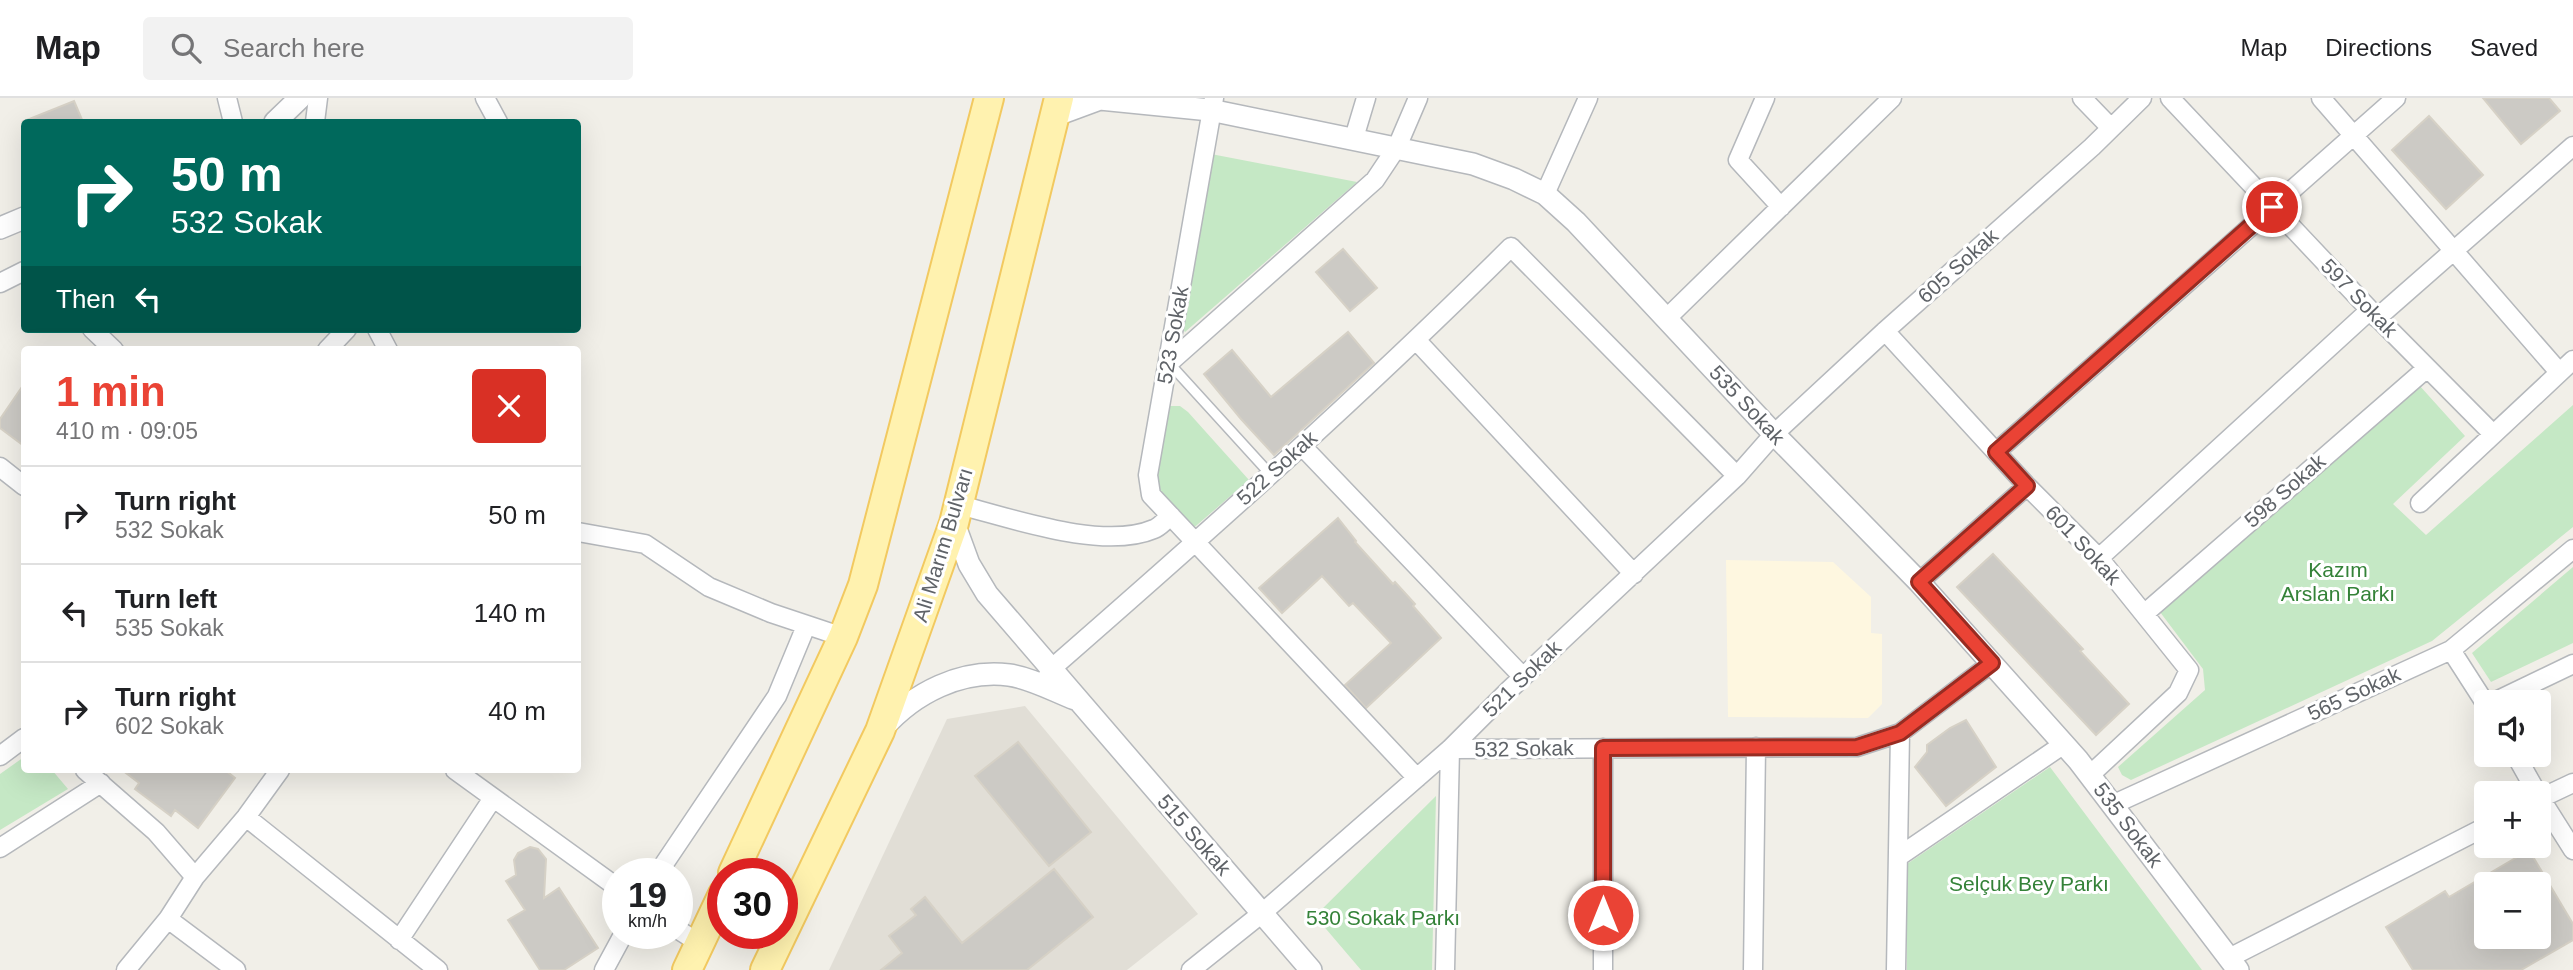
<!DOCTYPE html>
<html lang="en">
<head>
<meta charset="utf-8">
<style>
	:root { --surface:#fff; --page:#f2f2f2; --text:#202124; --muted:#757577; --line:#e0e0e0; --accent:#ea4335 }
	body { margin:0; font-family:Arial,sans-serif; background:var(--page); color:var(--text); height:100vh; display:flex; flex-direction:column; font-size:26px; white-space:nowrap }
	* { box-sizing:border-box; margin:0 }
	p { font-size:23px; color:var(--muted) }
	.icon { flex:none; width:38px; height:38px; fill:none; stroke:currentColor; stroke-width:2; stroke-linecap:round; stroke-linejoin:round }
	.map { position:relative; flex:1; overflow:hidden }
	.details { position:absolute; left:21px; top:248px; width:560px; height:427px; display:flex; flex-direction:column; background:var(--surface); border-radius:7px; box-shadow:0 7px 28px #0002 }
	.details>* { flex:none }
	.hud { position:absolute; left:21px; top:21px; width:560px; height:214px; border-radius:7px; box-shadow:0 7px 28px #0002; background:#00695c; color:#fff; overflow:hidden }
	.fabs { position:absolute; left:2474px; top:592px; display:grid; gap:14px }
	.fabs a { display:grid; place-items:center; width:77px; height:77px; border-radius:7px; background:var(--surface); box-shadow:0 7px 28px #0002; font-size:35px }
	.speed { position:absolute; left:602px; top:760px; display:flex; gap:14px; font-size:35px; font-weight:700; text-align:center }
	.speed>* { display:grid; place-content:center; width:91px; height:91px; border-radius:50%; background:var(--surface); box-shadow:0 7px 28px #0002; line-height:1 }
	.speed small { font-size:18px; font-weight:400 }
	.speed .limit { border:10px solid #d22; background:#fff; color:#111 }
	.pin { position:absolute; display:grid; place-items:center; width:60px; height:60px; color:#fff; margin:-30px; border:4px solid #fff; border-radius:50%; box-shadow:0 2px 7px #0007 }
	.me { position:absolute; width:77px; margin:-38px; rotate:0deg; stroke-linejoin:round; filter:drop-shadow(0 0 5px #0008) }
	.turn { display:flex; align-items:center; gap:24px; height:147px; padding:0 35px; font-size:32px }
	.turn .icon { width:91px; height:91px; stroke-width:2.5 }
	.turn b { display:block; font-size:49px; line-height:60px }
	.then { display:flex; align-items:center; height:66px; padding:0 35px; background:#0003; gap:14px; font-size:26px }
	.round { display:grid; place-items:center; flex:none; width:74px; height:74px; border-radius:7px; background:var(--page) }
	.overview { display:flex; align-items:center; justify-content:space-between; height:119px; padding:0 35px }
	h1 { font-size:42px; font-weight:700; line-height:52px; color:var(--accent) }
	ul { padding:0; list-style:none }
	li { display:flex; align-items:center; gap:21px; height:98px; padding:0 35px; border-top:2px solid var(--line) }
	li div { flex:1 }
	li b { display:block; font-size:26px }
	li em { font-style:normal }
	header { display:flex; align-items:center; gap:42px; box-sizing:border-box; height:98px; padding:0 35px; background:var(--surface); border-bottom:2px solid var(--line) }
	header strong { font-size:33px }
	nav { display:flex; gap:38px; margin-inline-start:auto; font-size:24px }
	.search { width:490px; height:63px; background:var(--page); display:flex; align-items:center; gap:18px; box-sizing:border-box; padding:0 24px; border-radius:7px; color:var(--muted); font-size:26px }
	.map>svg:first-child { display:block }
</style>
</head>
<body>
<header>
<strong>Map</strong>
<div class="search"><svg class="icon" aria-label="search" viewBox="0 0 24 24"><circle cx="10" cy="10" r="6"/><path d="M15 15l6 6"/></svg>Search here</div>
<nav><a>Map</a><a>Directions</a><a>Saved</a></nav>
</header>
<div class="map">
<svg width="2573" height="872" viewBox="0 0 2573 872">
	<rect width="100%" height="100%" fill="#f1efe8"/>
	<path fill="#fef7e0" d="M 1726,462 L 1833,464 L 1871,499 L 1871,535 L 1882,536 L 1882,606 L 1868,620 L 1728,619 Z"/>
	<path fill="#e1ded6" d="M 1025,608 L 1198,816 L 1127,872 L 829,872 L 947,621 Z"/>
	<path fill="#c5e8c5" d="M 1211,56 L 1357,84 L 1185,234 L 1179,226 Z
		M 2419,287 L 2465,338 L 2393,406 L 2426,437 L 2573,307 L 2573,429 L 2432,543 L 2131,682 L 2122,677 L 2118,669 L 2205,592 L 2203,571 L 2160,514 Z
		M 1166,308 L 1180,308 L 1188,314 L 1249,382 L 1190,433 L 1155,393 L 1154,379 Z
		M 2573,469 L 2573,545 L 2491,584 L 2472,555 Z
		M 24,659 L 24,672 L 52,672 L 68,691 L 0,732 L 0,676 Z
		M 2050,669 L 2202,872 L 1907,872 L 1907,766 Z
		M 1436,698 L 1432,872 L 1361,872 L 1315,818 Z"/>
	<path fill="#cccac5" stroke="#d6d1c6" stroke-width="2" fill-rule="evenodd" d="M 2483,0 L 2549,0 L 2560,13 L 2521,46 Z
		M 74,3 L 83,24 L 22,24 Z
		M 2429,18 L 2483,77 L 2446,111 L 2392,52 Z
		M 1343,151 L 1377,190 L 1350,213 L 1316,174 Z
		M 1348,234 L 1374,265 L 1274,357 L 1241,321 L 1204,276 L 1232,252 L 1271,299 Z
		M 24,286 L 24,348 L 0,330 L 0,321 Z
		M 1338,420 L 1356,443 L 1355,444 L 1393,486 L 1395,484 L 1415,506 L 1413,508 L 1441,540 L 1366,610 L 1345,587 L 1391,545 L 1353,505 L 1349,508 L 1322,478 L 1282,515 L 1259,490 Z
		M 1993,456 L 2083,551 L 2080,553 L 2129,606 L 2096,637 L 1957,489 Z
		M 1966,622 L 1996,669 L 1946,708 L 1915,669 L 1927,654 L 1927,647 L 1950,630 Z
		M 1018,644 L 1091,734 L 1049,768 L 975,678 Z
		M 122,672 L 225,672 L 235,680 L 198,730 L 175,712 L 171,718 L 135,691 L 139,685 Z
		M 530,749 L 538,751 L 546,761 L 544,800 L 559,790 L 598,850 L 564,872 L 540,872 L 508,822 L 525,812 L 506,783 L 516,777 L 514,762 L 518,755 Z
		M 2529,752 L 2573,826 L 2573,842 L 2521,872 L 2413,872 L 2386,829 L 2445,793 L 2449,799 ZM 2487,786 L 2539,786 L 2539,838 L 2487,838 Z
		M 1054,771 L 1093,819 L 1027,872 L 881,872 L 902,855 L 889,838 L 916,817 L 911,811 L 925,799 L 962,845 Z"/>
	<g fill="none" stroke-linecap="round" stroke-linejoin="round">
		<g stroke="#b5b8bc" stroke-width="12">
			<path id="service" d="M 1169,265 L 1271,377"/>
		</g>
		<g stroke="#b5b8bc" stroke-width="21">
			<path id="minor" d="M 227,0 L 233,24
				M 485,0 L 498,24
				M 1214,0 L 1148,377 L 1151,397 L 1417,680
				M 1765,0 L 1738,62 L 1781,109
				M 2082,0 L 2111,30
				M 2170,0 L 2370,212 L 2493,336
				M 2321,0 L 2559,274
				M 315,24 L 318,0
				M 1354,40 L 1366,0
				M 1545,96 L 1588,0
				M 0,185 L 24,173
				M 2377,220 L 2573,48
				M 1666,221 L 1892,0
				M 92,231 L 114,252
				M 377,231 L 388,252
				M 1885,233 L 2027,388 L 2099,460 L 2189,572 L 2178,595 L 2090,677
				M 1417,243 L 1634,476
				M 327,252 L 347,231
				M 1169,265 L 1375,82 L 1397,49 L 1418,0
				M 1302,348 L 1523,579
				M 1996,354 L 2396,0
				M 0,369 L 24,388
				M 2420,405 L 2573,262
				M 959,407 C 1011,420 1103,453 1154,431 C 1160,429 1165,422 1171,418
				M 578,434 L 645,446 L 709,489 L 771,515 L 843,539
				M 2099,460 L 2370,212
				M 1919,484 L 2027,388
				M 2144,516 L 2427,270
				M 2451,552 L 2487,608
				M 1046,582 L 1051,571 C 1208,434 1363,296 1511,149 L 1737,378
				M 2494,604 L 2573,566
				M 1603,650 L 1603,872
				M 2515,656 L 2537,695
				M 0,658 L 24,640
				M 85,672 L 156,734 L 195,779
				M 455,672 L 618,790
				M 2539,698 L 2573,752
				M 2539,701 L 2573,685
				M 2112,707 L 2451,552 L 2573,451
				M 246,719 L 438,872
				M 0,750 L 101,685
				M 1898,759 L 2064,646
				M 658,775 L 777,598 L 806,528
				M 168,821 L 236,872
				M 677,831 L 699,845
				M 399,842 L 493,700
				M 2229,860 L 2487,728
				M 126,872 L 168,821 L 195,779 L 246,719 L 280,672
				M 604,872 L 624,835
				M 1191,872 L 1261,816 L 1450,651 L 1509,592 L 1737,378 L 1774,336 L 1885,233 L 2092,49 L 2142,0
				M 1445,872 L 1450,651 L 1857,649 L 1900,635 L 1992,565
				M 1753,872 L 1756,649
				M 1896,872 L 1900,635"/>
		</g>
		<g stroke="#b5b8bc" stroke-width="24">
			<path id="tertiary" d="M 1054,18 L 1100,1 L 1210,12 L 1473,66 L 1514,81 L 1545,96 L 1576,124 L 1774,336 L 1919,484 L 2078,662 L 2238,872
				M 275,24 L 300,0
				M 0,130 L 24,120
				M 954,425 L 969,466 L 987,496 L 1311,872
				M 883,630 C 914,595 961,571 1009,577 C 1031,580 1054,593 1075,601"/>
		</g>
		<g stroke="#f2c960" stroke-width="32">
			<path id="primary" d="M 733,775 L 843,539 L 863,487 L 989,0
				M 687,872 L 723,796
				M 765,872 L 880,633 L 954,425 L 1059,0"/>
		</g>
		<use href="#service" stroke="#fff" stroke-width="9"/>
		<use href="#minor" stroke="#fff" stroke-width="18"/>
		<use href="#tertiary" stroke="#fff" stroke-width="21"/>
		<use href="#primary" stroke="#fff2af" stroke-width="28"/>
	</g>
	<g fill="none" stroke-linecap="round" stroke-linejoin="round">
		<g stroke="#982c22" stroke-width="18">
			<path id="route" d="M 1603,817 L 1603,650 L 1857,649 L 1900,635 L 1992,565 L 1919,484 L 2027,388 L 1996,354 L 2272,109"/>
		</g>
		<use href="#route" stroke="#ea4335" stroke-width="12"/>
	</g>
	<g text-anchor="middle" stroke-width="6" stroke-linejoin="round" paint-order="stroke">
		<g font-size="21" fill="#5f6368" stroke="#fff">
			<text transform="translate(1958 168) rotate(-42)" y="7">605 Sokak</text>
			<text transform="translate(2359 200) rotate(46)" y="7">597 Sokak</text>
			<text transform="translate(1173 237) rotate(-80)" y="7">523 Sokak</text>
			<text transform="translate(1747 307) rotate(47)" y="7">535 Sokak</text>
			<text transform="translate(1277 370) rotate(-42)" y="7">522 Sokak</text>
			<text transform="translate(2285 393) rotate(-41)" y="7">598 Sokak</text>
			<text transform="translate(943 447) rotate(-73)" y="7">Ali Marım Bulvarı</text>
			<text transform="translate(2083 447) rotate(47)" y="7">601 Sokak</text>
			<text transform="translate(1522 581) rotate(-44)" y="7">521 Sokak</text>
			<text transform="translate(2354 596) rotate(-25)" y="7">565 Sokak</text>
			<text transform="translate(1524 651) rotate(-1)" y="7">532 Sokak</text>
			<text transform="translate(2128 727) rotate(53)" y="7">535 Sokak</text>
			<text transform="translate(1194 737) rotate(49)" y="7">515 Sokak</text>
		</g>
		<g font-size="21" fill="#348238" stroke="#fff">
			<text x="2338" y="479">Kazım<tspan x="2338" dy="24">Arslan Parkı</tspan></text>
			<text x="2029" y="793">Selçuk Bey Parkı</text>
			<text x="1383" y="827">530 Sokak Parkı</text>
		</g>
	</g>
</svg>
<div class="fabs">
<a><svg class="icon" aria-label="sound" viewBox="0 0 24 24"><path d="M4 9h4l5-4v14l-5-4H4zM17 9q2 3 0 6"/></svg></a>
<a>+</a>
<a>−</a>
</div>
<div class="speed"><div>19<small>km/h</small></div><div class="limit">30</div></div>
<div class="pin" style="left:2272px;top:109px;background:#d93025"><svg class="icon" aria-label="arrive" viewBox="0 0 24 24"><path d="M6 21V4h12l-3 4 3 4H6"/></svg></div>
<svg class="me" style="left:1603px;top:817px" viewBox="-20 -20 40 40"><circle r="17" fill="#ea4335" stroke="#fff" stroke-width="3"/><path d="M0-11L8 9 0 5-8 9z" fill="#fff"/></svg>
<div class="hud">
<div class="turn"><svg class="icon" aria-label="right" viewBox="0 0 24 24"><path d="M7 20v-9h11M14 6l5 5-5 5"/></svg><div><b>50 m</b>532 Sokak</div></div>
<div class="then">Then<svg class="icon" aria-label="left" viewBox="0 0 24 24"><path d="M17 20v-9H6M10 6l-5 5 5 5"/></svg></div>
</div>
<section class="details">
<div class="overview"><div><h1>1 min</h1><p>410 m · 09:05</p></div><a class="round" style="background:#d93025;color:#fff"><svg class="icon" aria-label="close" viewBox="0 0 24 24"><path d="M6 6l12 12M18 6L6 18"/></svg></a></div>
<ul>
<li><svg class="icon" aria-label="right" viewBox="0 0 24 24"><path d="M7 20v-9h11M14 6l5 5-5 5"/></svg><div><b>Turn right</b><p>532 Sokak</p></div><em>50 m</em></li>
<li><svg class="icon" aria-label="left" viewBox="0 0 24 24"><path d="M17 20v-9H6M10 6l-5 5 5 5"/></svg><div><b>Turn left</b><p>535 Sokak</p></div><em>140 m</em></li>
<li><svg class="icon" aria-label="right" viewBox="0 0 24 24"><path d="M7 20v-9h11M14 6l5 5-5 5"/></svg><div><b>Turn right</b><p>602 Sokak</p></div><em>40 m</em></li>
</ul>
</section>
</div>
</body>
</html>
